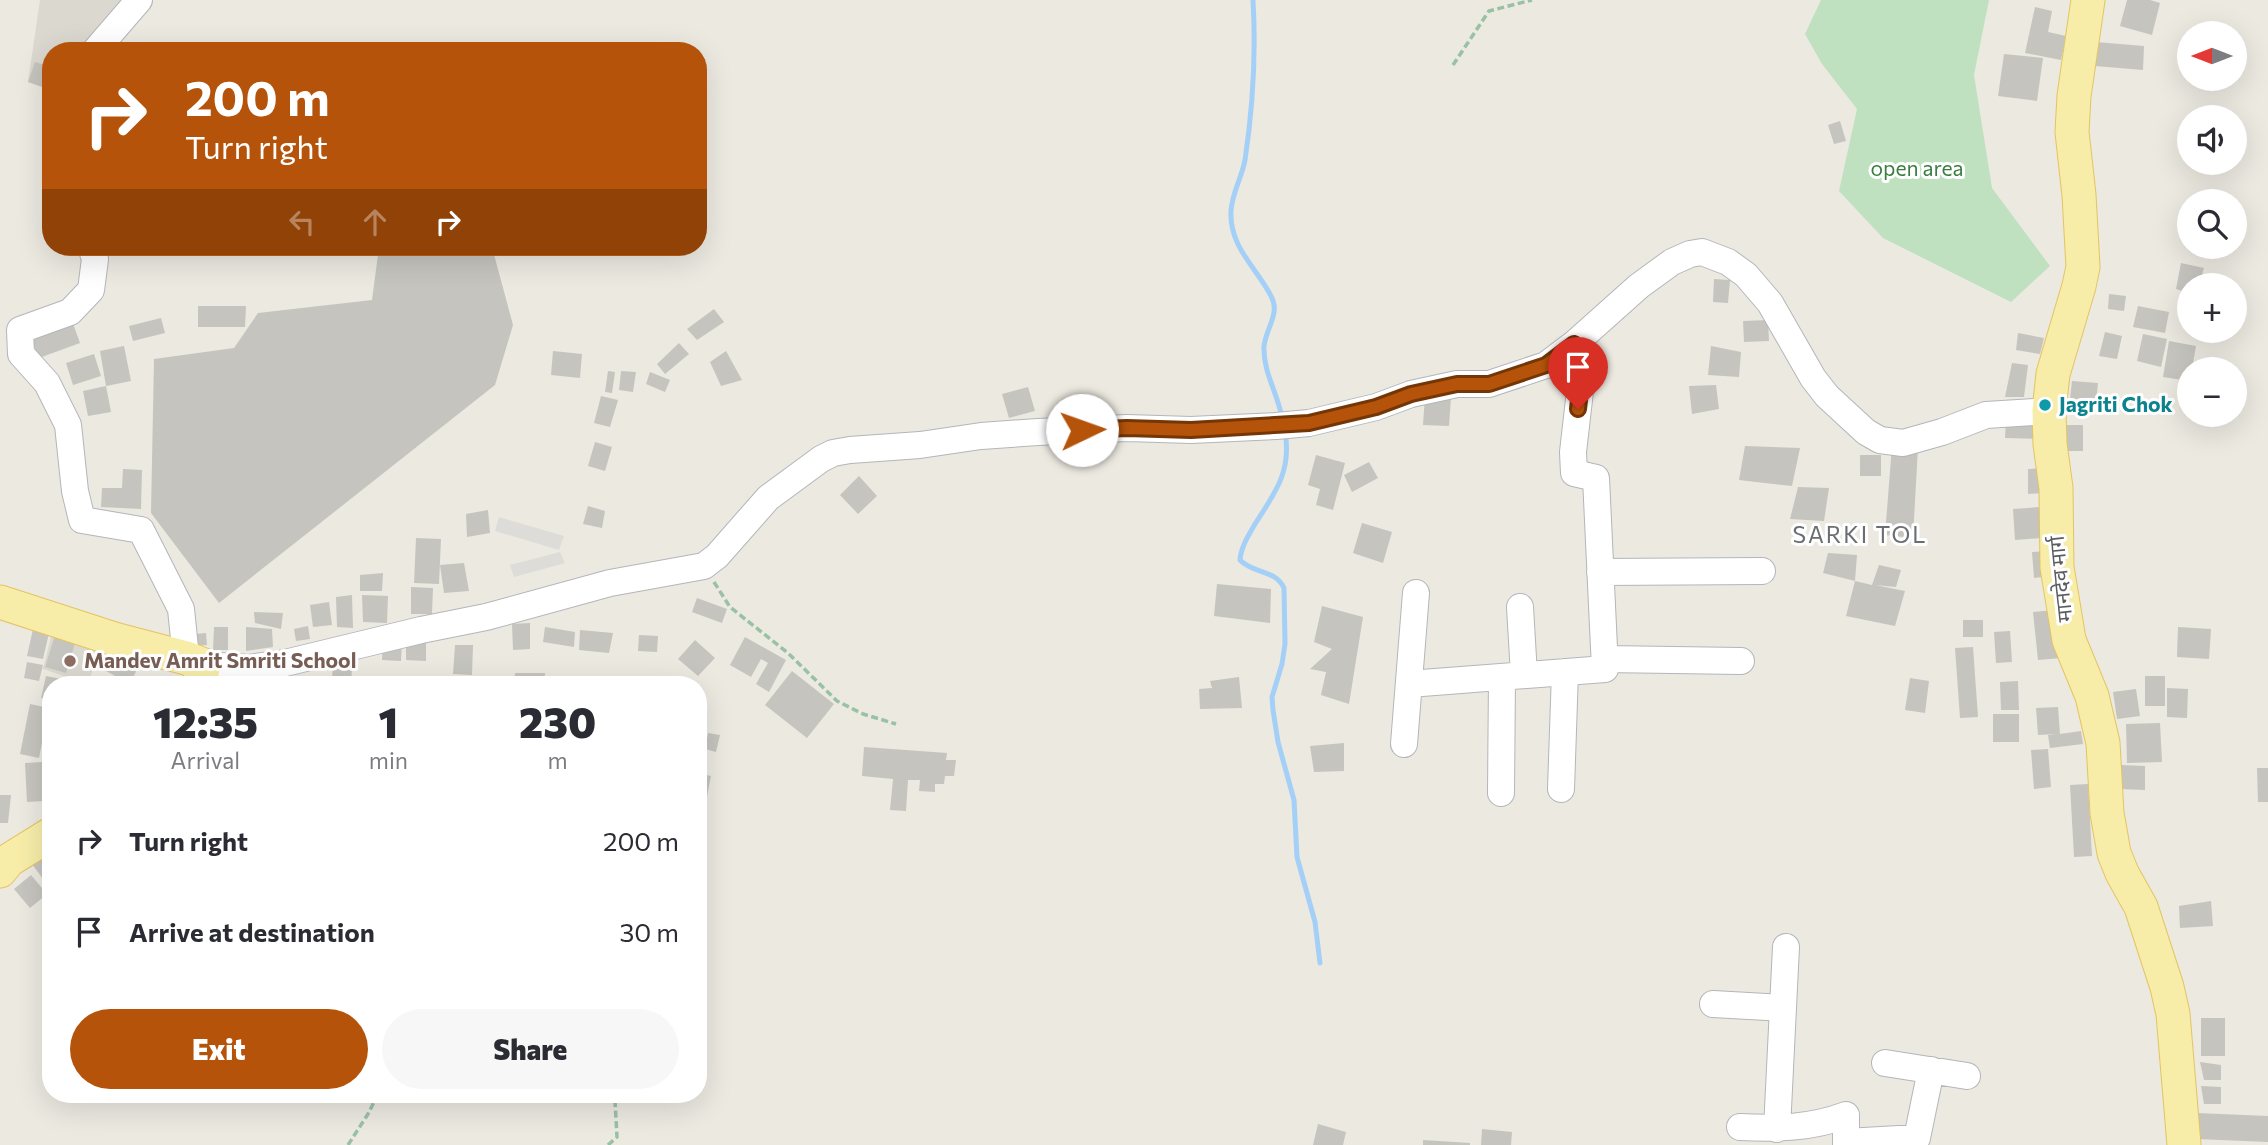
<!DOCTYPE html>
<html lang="en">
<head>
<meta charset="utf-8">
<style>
	:root { --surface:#fff; --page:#f7f7f7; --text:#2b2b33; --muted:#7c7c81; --accent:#b45309 }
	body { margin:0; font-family:Commissioner,"Noto Sans Devanagari",sans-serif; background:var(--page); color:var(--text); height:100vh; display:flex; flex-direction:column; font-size:26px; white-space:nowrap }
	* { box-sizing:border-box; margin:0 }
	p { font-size:23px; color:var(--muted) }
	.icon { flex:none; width:38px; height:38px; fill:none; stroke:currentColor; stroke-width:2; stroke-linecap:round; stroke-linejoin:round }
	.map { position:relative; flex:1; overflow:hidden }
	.panel { position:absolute; left:42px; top:676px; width:665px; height:427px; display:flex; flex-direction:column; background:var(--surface); border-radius:28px; box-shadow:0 7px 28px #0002 }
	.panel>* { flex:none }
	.top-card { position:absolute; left:42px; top:42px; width:665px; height:214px; border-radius:28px; box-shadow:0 7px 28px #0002; background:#b45309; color:#fff; overflow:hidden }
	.needle { width:46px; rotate:270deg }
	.controls { position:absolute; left:2177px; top:21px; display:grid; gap:14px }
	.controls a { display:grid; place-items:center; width:70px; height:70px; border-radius:50%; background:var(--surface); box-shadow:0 7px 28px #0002; font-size:35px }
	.pin { position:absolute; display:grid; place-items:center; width:60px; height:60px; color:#fff; margin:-72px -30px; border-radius:50% 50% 50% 0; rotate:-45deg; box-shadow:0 0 7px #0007 }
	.pin .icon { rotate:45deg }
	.me { position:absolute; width:77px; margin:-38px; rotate:87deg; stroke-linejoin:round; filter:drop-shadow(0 0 5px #0008) }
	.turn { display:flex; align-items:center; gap:24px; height:147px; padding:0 28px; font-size:32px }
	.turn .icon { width:91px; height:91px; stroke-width:2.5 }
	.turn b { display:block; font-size:49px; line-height:60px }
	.lanes { display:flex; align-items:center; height:66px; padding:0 28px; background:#0003; justify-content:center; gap:35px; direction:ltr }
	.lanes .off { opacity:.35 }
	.eta { display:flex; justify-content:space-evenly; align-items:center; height:119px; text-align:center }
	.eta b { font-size:42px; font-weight:800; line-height:49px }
	.primary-button { display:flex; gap:14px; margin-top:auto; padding:14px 28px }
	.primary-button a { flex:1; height:80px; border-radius:42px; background:var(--accent); color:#fff; font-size:28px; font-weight:800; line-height:80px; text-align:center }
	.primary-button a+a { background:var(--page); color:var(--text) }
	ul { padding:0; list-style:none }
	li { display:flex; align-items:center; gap:21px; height:91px; padding:0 28px }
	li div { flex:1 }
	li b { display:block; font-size:26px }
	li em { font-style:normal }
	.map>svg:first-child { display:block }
</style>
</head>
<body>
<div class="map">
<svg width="2268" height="1145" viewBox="0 0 2268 1145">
	<rect width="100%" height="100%" fill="#ebe9e0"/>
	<path fill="#dedcd8" d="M 499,517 L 564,536 L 559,550 L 495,531 Z
		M 560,552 L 565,563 L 514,577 L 510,565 Z"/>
	<path fill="#dad8cf" d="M 40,0 L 125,0 L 89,51 L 51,51 L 51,90 L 28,82 Z
		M 53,629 L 83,640 L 81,646 L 98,653 L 88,684 L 63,684 L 64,676 L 43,669 Z"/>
	<path fill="#bfe1c0" d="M 1821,0 L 1989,0 L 1974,75 L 1992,188 L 2050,266 L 2011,302 L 1883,238 L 1839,191 L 1857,109 L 1822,64 L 1805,34 Z"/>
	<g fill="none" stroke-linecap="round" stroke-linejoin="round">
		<path stroke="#a4d0f7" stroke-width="5" d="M 1253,0 C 1256,53 1253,107 1245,160 C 1242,177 1232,193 1231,211 C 1229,247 1257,268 1271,296 C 1281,314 1265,329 1264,347 C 1263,372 1278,394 1282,418
			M 1285,432 C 1292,471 1275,493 1255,524 C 1248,536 1241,547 1240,560 C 1253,574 1275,569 1284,588 L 1285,644 L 1282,664 L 1272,697 L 1273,710 L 1278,742 L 1294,800 L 1297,857 L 1315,922 L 1320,963"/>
	</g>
	<path fill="#c6c4be" d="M 2127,0 L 2150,0 L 2160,3 L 2152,35 L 2120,26 Z
		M 2035,7 L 2052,11 L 2048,32 L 2066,36 L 2061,60 L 2025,53 Z
		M 2096,42 L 2144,46 L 2143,70 L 2095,66 Z
		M 2004,54 L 2043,58 L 2037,101 L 1998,96 Z
		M 35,62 L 51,67 L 51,90 L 28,82 Z
		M 1840,121 L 1846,141 L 1834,144 L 1828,125 Z
		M 379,247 L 492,247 L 513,325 L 495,385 L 219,603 L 151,513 L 154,359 L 234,348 L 258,313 L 372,300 Z
		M 2181,263 L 2204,268 L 2199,285 L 2189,285 L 2189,293 L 2176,289 Z
		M 1714,279 L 1730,280 L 1728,303 L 1713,302 Z
		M 2109,294 L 2126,296 L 2124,311 L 2108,309 Z
		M 198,306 L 246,306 L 245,327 L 198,327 Z
		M 2138,306 L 2169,312 L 2165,333 L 2133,327 Z
		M 714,309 L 724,322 L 697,340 L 687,329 Z
		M 71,318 L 80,343 L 39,358 L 29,333 Z
		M 161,318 L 165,333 L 133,341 L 129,326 Z
		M 1768,320 L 1769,341 L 1744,342 L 1743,321 Z
		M 2105,332 L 2122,336 L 2117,359 L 2099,356 Z
		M 2018,333 L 2044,338 L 2040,354 L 2016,350 Z
		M 2143,334 L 2167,339 L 2161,367 L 2137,361 Z
		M 2169,341 L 2196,346 L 2192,369 L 2189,369 L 2189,381 L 2163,377 Z
		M 679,343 L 689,354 L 665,374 L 657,364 Z
		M 124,346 L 131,381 L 106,386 L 100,351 Z
		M 1711,346 L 1741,352 L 1739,377 L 1708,375 Z
		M 553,351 L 582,354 L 580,378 L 551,375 Z
		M 726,351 L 742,380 L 721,386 L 710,362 Z
		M 94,354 L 101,376 L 73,385 L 66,363 Z
		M 2012,363 L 2028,365 L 2024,397 L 2005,397 Z
		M 608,371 L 615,372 L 612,393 L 605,392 Z
		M 621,371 L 636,372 L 633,392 L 619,390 Z
		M 650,372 L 670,380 L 665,392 L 646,384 Z
		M 2072,381 L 2098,383 L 2096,403 L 2070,399 Z
		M 1716,385 L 1719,409 L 1692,414 L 1689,386 Z
		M 106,386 L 111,412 L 88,416 L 83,391 Z
		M 1028,387 L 1035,411 L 1009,418 L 1002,394 Z
		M 601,396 L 618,400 L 610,427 L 594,423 Z
		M 1425,396 L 1451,397 L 1449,426 L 1423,425 Z
		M 2006,420 L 2042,421 L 2042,439 L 2005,438 Z
		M 2067,425 L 2083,425 L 2083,451 L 2067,451 Z
		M 595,442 L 612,447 L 605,471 L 588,466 Z
		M 1745,446 L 1800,448 L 1792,486 L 1739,480 Z
		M 1892,446 L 1918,447 L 1913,538 L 1885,535 Z
		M 1316,455 L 1345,463 L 1333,510 L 1316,505 L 1320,489 L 1308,485 Z
		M 1860,455 L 1881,455 L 1881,476 L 1860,476 Z
		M 1369,462 L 1378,478 L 1352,492 L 1344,475 Z
		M 2045,468 L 2043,493 L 2028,494 L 2028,469 Z
		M 123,469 L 142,470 L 141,509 L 101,507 L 102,488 L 122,488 Z
		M 859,476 L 877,496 L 858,514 L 840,495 Z
		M 1798,487 L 1829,488 L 1824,521 L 1790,519 Z
		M 588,506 L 605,511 L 602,528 L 583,524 Z
		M 2040,507 L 2042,538 L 2015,540 L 2013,509 Z
		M 488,510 L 490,533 L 467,537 L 466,514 Z
		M 1362,523 L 1392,532 L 1383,563 L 1353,553 Z
		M 416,538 L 441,539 L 439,584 L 414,583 Z
		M 2048,551 L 2050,576 L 2034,578 L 2032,552 Z
		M 1828,553 L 1857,555 L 1855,581 L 1823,573 Z
		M 464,563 L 469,591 L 444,593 L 440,565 Z
		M 1879,565 L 1901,570 L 1896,587 L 1875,585 L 1905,591 L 1895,626 L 1846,616 L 1855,581 L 1872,585 Z
		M 383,573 L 382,591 L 360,591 L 360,575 Z
		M 1217,584 L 1271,589 L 1270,623 L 1214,616 Z
		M 411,587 L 433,588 L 432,614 L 411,614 Z
		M 352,595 L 353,628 L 337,627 L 336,597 Z
		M 362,595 L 388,596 L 387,623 L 363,622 Z
		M 697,598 L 727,609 L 722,623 L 692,612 Z
		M 329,602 L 332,625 L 313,627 L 310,605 Z
		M 1322,606 L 1363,617 L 1349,704 L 1321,695 L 1326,672 L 1310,669 L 1332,649 L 1314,642 Z
		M 2055,610 L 2061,658 L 2038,660 L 2033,612 Z
		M 254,612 L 283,613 L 281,629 L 255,623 Z
		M 1963,620 L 1983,620 L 1983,637 L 1963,637 Z
		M 530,623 L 530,649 L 513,650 L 512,624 Z
		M 308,626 L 310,639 L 296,641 L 294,629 Z
		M 214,627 L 228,627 L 228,650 L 213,650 Z
		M 246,627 L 272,629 L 273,647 L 246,651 Z
		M 545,627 L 575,632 L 574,647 L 543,642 Z
		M 2178,627 L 2211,629 L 2209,659 L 2177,657 Z
		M 33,629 L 49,633 L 43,659 L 27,656 Z
		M 580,630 L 613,633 L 609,653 L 579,650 Z
		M 2010,631 L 2012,662 L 1996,663 L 1994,632 Z
		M 56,632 L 76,640 L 66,673 L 45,667 Z
		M 206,633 L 207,645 L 196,646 L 195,634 Z
		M 639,635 L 658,636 L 657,652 L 638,651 Z
		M 406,636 L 426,637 L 426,661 L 406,660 Z
		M 745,637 L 786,660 L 769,692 L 756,684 L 768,663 L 761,659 L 751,677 L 730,665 Z
		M 695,640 L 715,658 L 698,676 L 678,659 Z
		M 383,642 L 402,642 L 401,661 L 382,660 Z
		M 455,645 L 473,645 L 472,675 L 453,674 Z
		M 1973,647 L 1978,717 L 1960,718 L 1955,648 Z
		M 115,653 L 140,663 L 130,684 L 106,671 Z
		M 353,654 L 351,684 L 332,684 L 333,655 Z
		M 27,662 L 43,665 L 39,681 L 24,678 Z
		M 792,671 L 834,704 L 807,738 L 765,705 Z
		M 515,673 L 545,673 L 544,684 L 514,684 Z
		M 260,675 L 259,684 L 242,684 L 243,676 Z
		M 46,676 L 61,679 L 60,684 L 51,684 L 51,700 L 41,698 Z
		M 2145,676 L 2165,676 L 2165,706 L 2145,706 Z
		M 1239,677 L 1242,708 L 1200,709 L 1199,689 L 1212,688 L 1210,681 Z
		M 1910,678 L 1929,681 L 1925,713 L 1905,710 Z
		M 306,681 L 327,681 L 327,684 L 306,684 Z
		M 2018,681 L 2019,710 L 2001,710 L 2000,682 Z
		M 2167,688 L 2188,689 L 2187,718 L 2167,717 Z
		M 2136,689 L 2140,716 L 2117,719 L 2113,692 Z
		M 30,704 L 49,708 L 39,758 L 20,754 Z
		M 2058,707 L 2060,734 L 2081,731 L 2083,744 L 2050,748 L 2048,735 L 2056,734 L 2038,735 L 2036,708 Z
		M 1993,714 L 2019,714 L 2019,742 L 1993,742 Z
		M 2160,723 L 2162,762 L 2127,763 L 2126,724 Z
		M 698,730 L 705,731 L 699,755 L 698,755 Z
		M 708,733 L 720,735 L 716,752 L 705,749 Z
		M 1344,743 L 1344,771 L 1314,772 L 1310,746 Z
		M 864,747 L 947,753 L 946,760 L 956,760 L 954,776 L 945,776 L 944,784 L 935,784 L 935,792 L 919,791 L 920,780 L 908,780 L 906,811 L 890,810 L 893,779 L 862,776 Z
		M 2048,749 L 2051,787 L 2034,789 L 2031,750 Z
		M 43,762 L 44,801 L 27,802 L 25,763 Z
		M 2120,765 L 2145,766 L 2145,790 L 2120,789 Z
		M 2257,768 L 2268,768 L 2268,802 L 2258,802 Z
		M 698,773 L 711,776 L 701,827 L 698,827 Z
		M 2088,784 L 2092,856 L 2074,857 L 2070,785 Z
		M 0,795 L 11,795 L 8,823 L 0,823 Z
		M 51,850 L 51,890 L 32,864 Z
		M 31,875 L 47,894 L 30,908 L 14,889 Z
		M 2211,901 L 2213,926 L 2180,928 L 2179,906 Z
		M 2201,1018 L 2225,1018 L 2225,1056 L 2201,1056 Z
		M 2200,1062 L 2221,1065 L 2221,1080 L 2204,1080 Z
		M 2201,1086 L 2221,1087 L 2221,1104 L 2204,1104 Z
		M 2197,1113 L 2268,1116 L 2268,1142 L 2196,1139 Z
		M 1318,1124 L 1346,1132 L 1343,1145 L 1313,1145 Z
		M 1482,1129 L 1512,1132 L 1511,1145 L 1481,1145 Z
		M 1423,1140 L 1470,1143 L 1470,1145 L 1423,1145 Z"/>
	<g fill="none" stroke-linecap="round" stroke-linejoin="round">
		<g stroke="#b3b6ba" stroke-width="28">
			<path id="minor" d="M 95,51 L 139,0
				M 91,247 L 95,259 L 91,290 L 70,312 L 20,330 L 21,354 L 47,383 L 68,425 L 75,491 L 82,520 L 141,530 L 181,609 L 186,658
				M 1600,572 L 1762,571
				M 1520,607 L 1524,675
				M 1605,659 L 1741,661
				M 204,665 L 248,668 L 285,663 L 421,630 L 486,617 L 610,583 L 704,566 L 717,556 L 768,498 L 821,459 L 833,453 L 850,450 L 920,445 L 981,436 L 1038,432 L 1127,428 L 1191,430 L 1276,426 L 1309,423 L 1376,407 L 1411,394 L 1457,384 L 1489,384 L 1546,365 L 1574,344 L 1639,286 L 1672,262 L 1690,254 L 1702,252 L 1728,262 L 1746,275 L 1770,303 L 1813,378 L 1827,396 L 1866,432 L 1880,440 L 1903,443 L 1942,432 L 1986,415 L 2049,411
				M 1409,684 L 1605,669 L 1596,478 L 1574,473 L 1573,452 L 1583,365 L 1574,344
				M 1404,744 L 1416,593
				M 1561,789 L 1565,672
				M 1501,793 L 1502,677
				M 1713,1004 L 1783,1008
				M 1885,1063 L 1967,1076
				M 1740,1127 C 1776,1129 1812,1128 1846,1115 L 1846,1145
				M 1777,1129 L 1786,947
				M 1846,1142 L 1917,1138 L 1931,1070"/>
		</g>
		<g stroke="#e4c460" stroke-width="35">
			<path id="major" d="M 2088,0 L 2074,96 L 2072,132 L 2079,195 L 2083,267 L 2079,286 L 2053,374 L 2049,411 L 2050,444 L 2056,488 L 2057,567 L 2069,640 L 2092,696 L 2103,743 L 2107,813 L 2114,853 L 2122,873 L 2141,907 L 2167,987 L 2173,1014 L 2184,1145
				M 0,602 L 114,639 L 186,658 L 204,665 L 199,684
				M 0,871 L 9,860 L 51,834"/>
		</g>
		<path stroke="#99c1a6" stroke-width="3.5" stroke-dasharray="7 3.5" stroke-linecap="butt" d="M 1453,65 L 1489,11 L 1532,0
			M 714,582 L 730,607 L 788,653 L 837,701 L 863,714 L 896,724
			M 348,1145 L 368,1114 L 378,1094
			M 608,1145 L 617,1137 L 615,1101 L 617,1094"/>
		<use href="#minor" stroke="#fff" stroke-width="26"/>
		<use href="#major" stroke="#f7eda9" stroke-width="33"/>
	</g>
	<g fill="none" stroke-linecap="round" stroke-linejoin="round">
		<g stroke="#753606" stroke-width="18">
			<path id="route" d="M 1082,430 L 1127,428 L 1191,430 L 1309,423 L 1376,407 L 1411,394 L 1457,384 L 1489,384 L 1546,365 L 1574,344 L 1583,365 L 1578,409"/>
		</g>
		<use href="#route" stroke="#b45309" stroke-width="12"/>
	</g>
	<circle fill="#0f9aa8" stroke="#fff" stroke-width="2.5" cx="2045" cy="405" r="7"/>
	<circle fill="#8d6e63" stroke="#fff" stroke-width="2.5" cx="70" cy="661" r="7"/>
	<g text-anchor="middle" stroke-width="6" stroke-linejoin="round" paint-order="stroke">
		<g font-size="21" fill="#3b7d40" stroke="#fff">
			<text x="1917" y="176">open area</text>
		</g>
		<g font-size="21" font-weight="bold" fill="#0d838f" stroke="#fff" text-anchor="start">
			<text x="2059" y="412">Jagriti Chok</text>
		</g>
		<g font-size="21" fill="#595c60" stroke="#fff">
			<text transform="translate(2061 579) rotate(-96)" y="7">मानदेव मार्ग</text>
		</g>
		<g font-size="21" font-weight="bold" fill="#785e54" stroke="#fff" text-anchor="start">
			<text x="84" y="668">Mandev Amrit Smriti School</text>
		</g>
		<g font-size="23" letter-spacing="2" fill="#6a6e72" stroke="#fff">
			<text x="1860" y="543">SARKI TOL</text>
		</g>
	</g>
</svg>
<div class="controls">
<a><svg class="needle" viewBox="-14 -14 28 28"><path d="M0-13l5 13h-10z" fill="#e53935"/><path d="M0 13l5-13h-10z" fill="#7c7c81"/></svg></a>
<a><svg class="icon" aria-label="sound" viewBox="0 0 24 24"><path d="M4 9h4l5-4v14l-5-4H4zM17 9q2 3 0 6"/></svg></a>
<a><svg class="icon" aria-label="search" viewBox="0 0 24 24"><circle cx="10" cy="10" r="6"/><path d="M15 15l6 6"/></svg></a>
<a>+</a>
<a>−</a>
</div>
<div class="pin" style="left:1578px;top:409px;background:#d93025"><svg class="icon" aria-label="arrive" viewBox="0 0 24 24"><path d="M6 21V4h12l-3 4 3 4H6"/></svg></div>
<svg class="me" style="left:1082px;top:430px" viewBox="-20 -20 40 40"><circle r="19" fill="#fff"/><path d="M0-13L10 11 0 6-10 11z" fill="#b45309"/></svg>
<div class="top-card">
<div class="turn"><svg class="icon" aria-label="right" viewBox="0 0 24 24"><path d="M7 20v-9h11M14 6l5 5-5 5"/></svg><div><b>200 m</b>Turn right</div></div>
<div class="lanes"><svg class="icon off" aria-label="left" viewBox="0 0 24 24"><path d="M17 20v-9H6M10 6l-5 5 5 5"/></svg><svg class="icon off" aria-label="ahead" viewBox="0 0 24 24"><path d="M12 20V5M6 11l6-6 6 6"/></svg><svg class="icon" aria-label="right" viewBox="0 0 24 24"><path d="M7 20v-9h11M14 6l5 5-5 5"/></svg></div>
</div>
<section class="panel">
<div class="eta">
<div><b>12:35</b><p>Arrival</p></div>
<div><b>1</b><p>min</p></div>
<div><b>230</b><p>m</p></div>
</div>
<ul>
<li><svg class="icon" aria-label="right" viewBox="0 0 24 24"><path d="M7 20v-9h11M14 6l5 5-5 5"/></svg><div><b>Turn right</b></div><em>200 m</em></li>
<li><svg class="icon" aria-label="arrive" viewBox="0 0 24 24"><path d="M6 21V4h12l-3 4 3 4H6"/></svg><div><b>Arrive at destination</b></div><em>30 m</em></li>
</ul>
<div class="primary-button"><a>Exit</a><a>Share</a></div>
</section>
</div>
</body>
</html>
